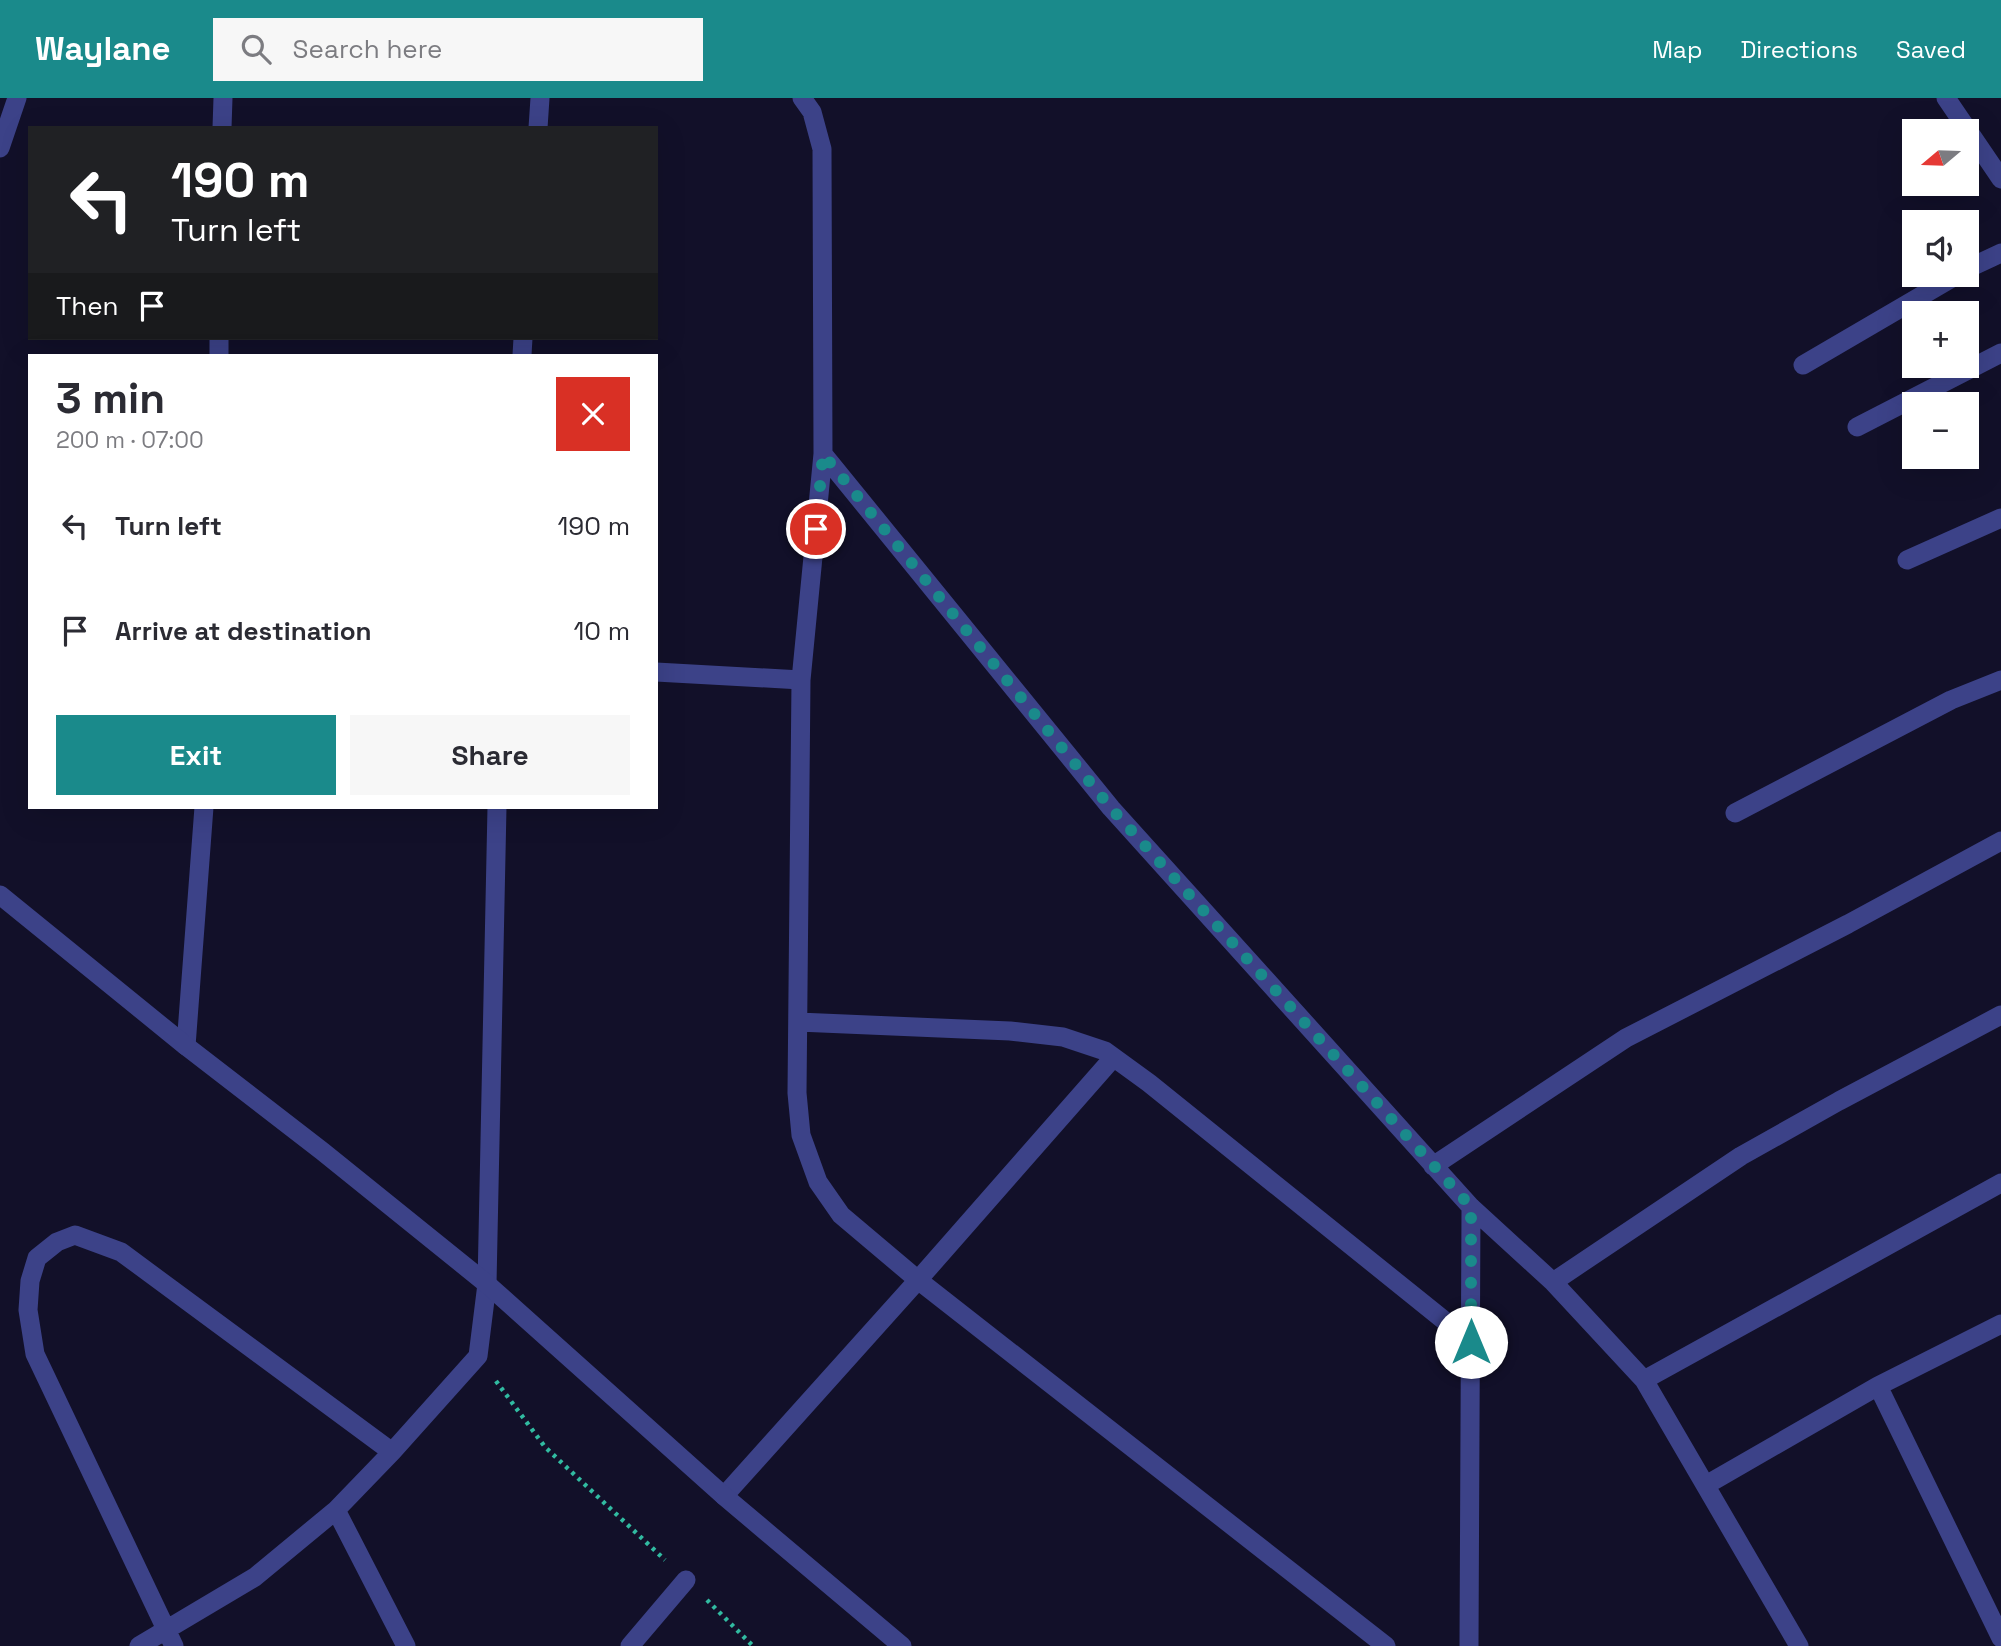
<!DOCTYPE html>
<html lang="en">
<head>
<meta charset="utf-8">
<style>
	:root { --surface:#fff; --page:#f7f7f7; --text:#2b2b33; --muted:#7c7c81; --accent:#1a8a8b }
	body { margin:0; font-family:"Space Grotesk",sans-serif; background:var(--page); color:var(--text); height:100vh; display:flex; flex-direction:column; font-size:26px; white-space:nowrap }
	* { box-sizing:border-box; margin:0 }
	p { font-size:23px; color:var(--muted) }
	.icon { flex:none; width:38px; height:38px; fill:none; stroke:currentColor; stroke-width:2; stroke-linecap:round; stroke-linejoin:round }
	.map { position:relative; flex:1; overflow:hidden }
	.sheet { position:absolute; left:28px; top:256px; width:630px; height:455px; display:flex; flex-direction:column; background:var(--surface); border-radius:0px; box-shadow:0 7px 28px #0002 }
	.sheet>* { flex:none }
	.hud { position:absolute; left:28px; top:28px; width:630px; height:214px; border-radius:0px; box-shadow:0 7px 28px #0002; background:#202124; color:#fff; overflow:hidden }
	.needle { width:46px; rotate:251deg }
	.fabs { position:absolute; left:1902px; top:21px; display:grid; gap:14px }
	.fabs a { display:grid; place-items:center; width:77px; height:77px; border-radius:0px; background:var(--surface); box-shadow:0 7px 28px #0002; font-size:35px }
	.pin { position:absolute; display:grid; place-items:center; width:60px; height:60px; color:#fff; margin:-30px; border:4px solid #fff; border-radius:50%; box-shadow:0 2px 7px #0007 }
	.me { position:absolute; width:77px; margin:-38px; rotate:0deg; stroke-linejoin:round; filter:drop-shadow(0 0 5px #0008) }
	.turn { display:flex; align-items:center; gap:24px; height:147px; padding:0 28px; font-size:32px }
	.turn .icon { width:91px; height:91px; stroke-width:2.5 }
	.turn b { display:block; font-size:49px; line-height:60px }
	.then { display:flex; align-items:center; height:66px; padding:0 28px; background:#0003; gap:14px; font-size:26px }
	.round { display:grid; place-items:center; flex:none; width:74px; height:74px; border-radius:0px; background:var(--page) }
	.head { display:flex; align-items:center; justify-content:space-between; height:119px; padding:0 28px }
	h1 { font-size:42px; font-weight:600; line-height:52px }
	.cta { display:flex; gap:14px; margin-top:auto; padding:14px 28px }
	.cta a { flex:1; height:80px; border-radius:0px; background:var(--accent); color:#fff; font-size:28px; font-weight:600; line-height:80px; text-align:center }
	.cta a+a { background:var(--page); color:var(--text) }
	ul { padding:0; list-style:none }
	li { display:flex; align-items:center; gap:21px; height:105px; padding:0 28px }
	li div { flex:1 }
	li b { display:block; font-size:26px }
	li em { font-style:normal }
	header { display:flex; align-items:center; gap:42px; box-sizing:border-box; height:98px; padding:0 35px; background:var(--accent); color:#fff }
	header strong { font-size:33px }
	nav { display:flex; gap:38px; margin-inline-start:auto; font-size:24px }
	.search { width:490px; height:63px; background:var(--page); display:flex; align-items:center; gap:18px; box-sizing:border-box; padding:0 24px; border-radius:0px; color:var(--muted); font-size:26px }
	.map>svg:first-child { display:block }
</style>
</head>
<body>
<header>
<strong>Waylane</strong>
<div class="search"><svg class="icon" aria-label="search" viewBox="0 0 24 24"><circle cx="10" cy="10" r="6"/><path d="M15 15l6 6"/></svg>Search here</div>
<nav><a>Map</a><a>Directions</a><a>Saved</a></nav>
</header>
<div class="map">
<svg width="2001" height="1548" viewBox="0 0 2001 1548">
	<rect width="100%" height="100%" fill="#121029"/>
	<g fill="none" stroke-linecap="round" stroke-linejoin="round">
		<path stroke="#31bba1" stroke-width="4.5" stroke-dasharray="3.5 5" stroke-linecap="butt" d="M 496,1283 L 545,1349 L 665,1462
			M 707,1502 L 753,1548"/>
		<path stroke="#3c4288" stroke-width="19" d="M 802,0 L 812,14 L 822,51 L 823,356 L 801,582 L 797,995 L 801,1037 L 818,1084 L 841,1117 L 918,1182 L 1386,1548
			M 1946,0 L 2001,81
			M 222,30 L 223,0
			M 538,30 L 540,0
			M 1967,171 L 2001,155
			M 219,257 L 219,240
			M 522,257 L 523,240
			M 1803,267 L 1957,177
			M 1857,329 L 2001,255
			M 823,356 L 1111,710 L 1471,1109 L 1553,1184 L 1644,1282 L 1799,1548
			M 1907,462 L 2001,420
			M 656,574 L 801,582
			M 1735,715 L 1951,602 L 2001,582
			M 798,924 L 1010,933 L 1063,939 L 1105,953 L 1149,985 L 1471,1244
			M 186,948 L 204,709
			M 1433,1068 L 1626,940 L 1848,826 L 2001,743
			M 1553,1184 L 1741,1058 L 1839,1003 L 2001,917
			M 1644,1282 L 2001,1085
			M 1878,1288 L 2001,1226
			M 1706,1387 L 1878,1288 L 2001,1540
			M 724,1398 L 918,1182 L 1113,960
			M 336,1412 L 406,1548
			M 139,1548 L 255,1479 L 336,1412 L 392,1354 L 478,1258 L 487,1186 L 497,709
			M 174,1548 L 35,1256 L 28,1212 L 30,1183 L 37,1160 L 57,1144 L 75,1137 L 121,1154 L 392,1354
			M 630,1548 L 686,1482
			M 1469,1548 L 1471,1109"/>
		<path stroke="#3c4288" stroke-width="19" d="M 0,50 L 17,0
			M 0,797 L 186,948 L 322,1053 L 487,1186 L 724,1398 L 902,1548"/>
	</g>
	<g fill="none" stroke-linecap="round" stroke-linejoin="round">
		<path stroke="#1a8a8b" stroke-width="12" stroke-dasharray="0 21.6" d="M 816,431 L 823,356 L 1111,710 L 1471,1109 L 1471,1244"/>
	</g>
</svg>
<div class="fabs">
<a><svg class="needle" viewBox="-14 -14 28 28"><path d="M0-13l5 13h-10z" fill="#e53935"/><path d="M0 13l5-13h-10z" fill="#7c7c81"/></svg></a>
<a><svg class="icon" aria-label="sound" viewBox="0 0 24 24"><path d="M4 9h4l5-4v14l-5-4H4zM17 9q2 3 0 6"/></svg></a>
<a>+</a>
<a>−</a>
</div>
<div class="pin" style="left:816px;top:431px;background:#d93025"><svg class="icon" aria-label="arrive" viewBox="0 0 24 24"><path d="M6 21V4h12l-3 4 3 4H6"/></svg></div>
<svg class="me" style="left:1471px;top:1244px" viewBox="-20 -20 40 40"><circle r="19" fill="#fff"/><path d="M0-13L10 11 0 6-10 11z" fill="#1a8a8b"/></svg>
<div class="hud">
<div class="turn"><svg class="icon" aria-label="left" viewBox="0 0 24 24"><path d="M17 20v-9H6M10 6l-5 5 5 5"/></svg><div><b>190 m</b>Turn left</div></div>
<div class="then">Then<svg class="icon" aria-label="arrive" viewBox="0 0 24 24"><path d="M6 21V4h12l-3 4 3 4H6"/></svg></div>
</div>
<section class="sheet">
<div class="head"><div><h1>3 min</h1><p>200 m · 07:00</p></div><a class="round" style="background:#d93025;color:#fff"><svg class="icon" aria-label="close" viewBox="0 0 24 24"><path d="M6 6l12 12M18 6L6 18"/></svg></a></div>
<ul>
<li><svg class="icon" aria-label="left" viewBox="0 0 24 24"><path d="M17 20v-9H6M10 6l-5 5 5 5"/></svg><div><b>Turn left</b></div><em>190 m</em></li>
<li><svg class="icon" aria-label="arrive" viewBox="0 0 24 24"><path d="M6 21V4h12l-3 4 3 4H6"/></svg><div><b>Arrive at destination</b></div><em>10 m</em></li>
</ul>
<div class="cta"><a>Exit</a><a>Share</a></div>
</section>
</div>
</body>
</html>
